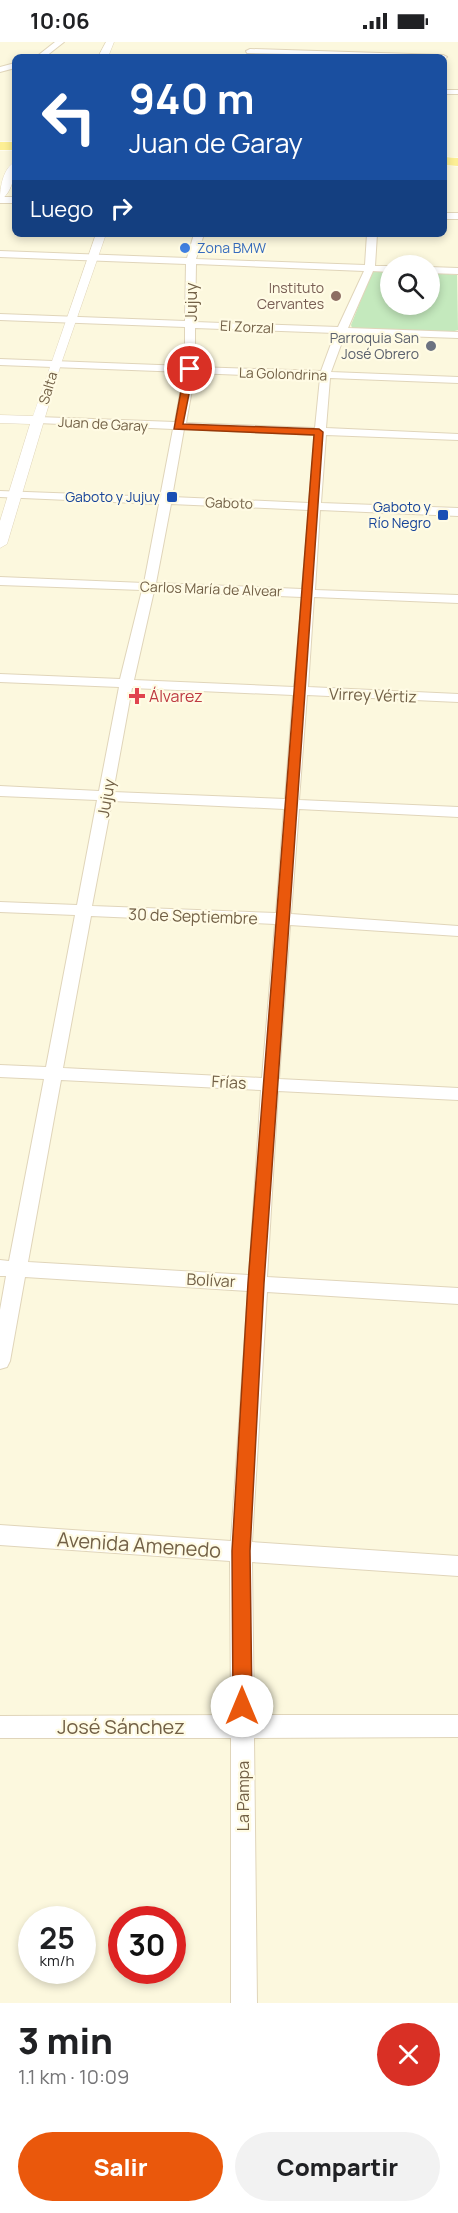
<!DOCTYPE html>
<html lang="es">
<head>
<meta charset="utf-8">
<style>
	:root { --surface:#fff; --page:#f2f2f2; --text:#202124; --muted:#757577; --accent:#ea580c }
	body { margin:0; font-family:Manrope,sans-serif; background:var(--page); color:var(--text); height:100vh; display:flex; flex-direction:column; font-size:22px; white-space:nowrap }
	* { box-sizing:border-box; margin:0 }
	p { font-size:20px; color:var(--muted) }
	.icon { flex:none; width:33px; height:33px; fill:none; stroke:currentColor; stroke-width:2; stroke-linecap:round; stroke-linejoin:round }
	.map { position:relative; height:1961px; overflow:hidden }
	.sheet { display:flex; flex-direction:column; background:var(--surface); flex:1 }
	.sheet>* { flex:none }
	.guide { position:absolute; left:12px; top:12px; width:435px; height:183px; border-radius:9px; box-shadow:0 3px 9px #0003; background:#1a4fa0; color:#fff; overflow:hidden }
	.fabs { position:absolute; left:380px; top:213px; display:grid; gap:12px }
	.fabs a { display:grid; place-items:center; width:60px; height:60px; border-radius:50%; background:var(--surface); box-shadow:0 3px 9px #0003; font-size:30px }
	.speed { position:absolute; left:18px; top:1864px; display:flex; gap:12px; font-size:30px; font-weight:700; text-align:center }
	.speed>* { display:grid; place-content:center; width:78px; height:78px; border-radius:50%; background:var(--surface); box-shadow:0 3px 9px #0003; line-height:1 }
	.speed small { font-size:15px; font-weight:400 }
	.speed .limit { border:9px solid #d22; background:#fff; color:#111 }
	.pin { position:absolute; display:grid; place-items:center; width:51px; height:51px; color:#fff; margin:-26px; border:3px solid #fff; border-radius:50%; box-shadow:0 2px 6px #0007 }
	.me { position:absolute; width:66px; margin:-33px; rotate:0deg; stroke-linejoin:round; filter:drop-shadow(0 0 4px #0008) }
	.turn { display:flex; align-items:center; gap:21px; height:126px; padding:0 18px; font-size:27px }
	.turn .icon { width:78px; height:78px; stroke-width:2.5 }
	.turn b { display:block; font-size:42px; line-height:51px }
	.then { display:flex; align-items:center; height:57px; padding:0 18px; background:#0003; gap:12px; font-size:22px }
	.round { display:grid; place-items:center; flex:none; width:63px; height:63px; border-radius:32px; background:var(--page) }
	.summary { display:flex; align-items:center; justify-content:space-between; height:102px; padding:0 18px }
	h1 { font-size:36px; font-weight:800; line-height:45px }
	.action { display:flex; gap:12px; margin-top:auto; padding:12px 18px }
	.action a { flex:1; height:69px; border-radius:36px; background:var(--accent); color:#fff; font-size:24px; font-weight:800; line-height:69px; text-align:center }
	.action a+a { background:var(--page); color:var(--text) }
	.status { display:flex; justify-content:space-between; align-items:center; height:42px; padding:0 30px; background:var(--surface); direction:ltr }
	.status svg { height:16px; fill:currentColor }
	.map>svg:first-child { display:block }
</style>
</head>
<body>
<div class="status"><b>10:06</b><svg viewBox="0 0 49 12"><path d="M0 12V9h3v3zM5 12V6h3v6zM10 12V3h3v9zM15 12V0h3v12zM26 1h20v11H26zM47 4h2v5h-2z"/></svg></div>
<div class="map">
<svg width="458" height="1961" viewBox="0 0 458 1961">
	<rect width="100%" height="100%" fill="#fcf8de"/>
	<path fill="#c4e9bd" d="M 379,228 L 390,229 L 390,262 L 429,262 L 429,230 L 457,233 L 458,288 L 451,290 L 352,286 L 351,283 L 372,230 Z"/>
	<g fill="none" stroke-linecap="round" stroke-linejoin="round">
		<g stroke="#e0d5ba" stroke-width="2">
			<path id="minor" d="M 55,0 L 64,0 L 45,15 L 36,15 Z
				M 250,7 L 443,13 L 447,15 L 444,17 L 444,15 L 247,11 L 246,9 Z
				M 15,21 L 15,26 L 0,30 L 0,25 Z
				M 444,48 L 458,48 L 458,52 L 444,52 Z
				M 0,155 L 15,155 L 15,161 L 0,161 Z
				M 444,171 L 458,171 L 458,177 L 444,177 Z
				M 194,192 L 204,192 L 196,217 L 365,223 L 367,192 L 377,192 L 375,224 L 390,224 L 390,230 L 373,229 L 348,286 L 458,290 L 458,296 L 345,292 L 331,330 L 458,335 L 458,341 L 330,336 L 326,386 L 458,392 L 458,398 L 326,393 L 321,461 L 458,466 L 458,474 L 320,468 L 315,548 L 458,553 L 458,561 L 314,555 L 308,645 L 458,652 L 458,660 L 307,653 L 299,758 L 458,765 L 458,775 L 299,767 L 291,872 L 458,884 L 458,894 L 290,883 L 279,1037 L 458,1046 L 458,1058 L 278,1049 L 267,1235 L 458,1246 L 458,1262 L 267,1250 L 252,1500 L 458,1514 L 458,1534 L 252,1520 L 254,1673 L 458,1673 L 458,1695 L 254,1696 L 257,1961 L 231,1961 L 231,1696 L 0,1696 L 0,1674 L 231,1673 L 230,1519 L 0,1503 L 0,1483 L 231,1499 L 248,1249 L 25,1235 L 10,1319 L 7,1325 L 0,1327 L 0,1268 L 6,1234 L 0,1234 L 0,1218 L 9,1219 L 44,1037 L 0,1035 L 0,1023 L 46,1025 L 75,873 L 0,870 L 0,860 L 77,863 L 97,758 L 0,754 L 0,744 L 99,749 L 119,645 L 0,640 L 0,632 L 120,637 L 142,548 L 0,543 L 0,535 L 144,541 L 159,462 L 0,455 L 0,449 L 160,455 L 173,387 L 38,381 L 33,378 L 38,375 L 175,380 L 184,330 L 0,323 L 0,317 L 185,324 L 185,285 L 0,278 L 0,272 L 185,279 L 186,222 L 0,215 L 0,209 L 187,216 ZM 196,222 L 364,229 L 338,285 L 195,280 ZM 195,286 L 335,291 L 321,329 L 195,325 ZM 195,331 L 320,336 L 315,386 L 186,381 ZM 184,387 L 315,393 L 309,461 L 172,455 ZM 171,462 L 309,468 L 302,547 L 156,541 ZM 154,549 L 302,555 L 294,645 L 134,638 ZM 132,646 L 293,653 L 285,757 L 113,750 ZM 112,759 L 284,767 L 276,871 L 92,864 ZM 91,874 L 275,882 L 262,1036 L 63,1026 ZM 61,1038 L 261,1048 L 249,1233 L 28,1220 Z
				M 429,225 L 458,226 L 458,232 L 429,231 Z"/>
		</g>
		<g stroke="#e0d5ba" stroke-width="1">
			<path id="tertiary" d="M 106,0 L 114,0 L 108,15 L 98,15 Z
				M 15,120 C 15,133 12,152 0,158 C 0,145 3,126 15,120 Z
				M 96,192 L 106,192 L 61,322 L 7,502 L 0,506 L 0,479 L 30,382 L 0,381 L 0,373 L 33,374 Z"/>
		</g>
		<g stroke="#fff" stroke-width="1">
			<path id="primary" d="M 0,100 L 15,100 L 15,108 L 0,108 Z
				M 444,115 L 458,116 L 458,124 L 444,123 Z"/>
		</g>
		<use href="#minor" fill="#fff" fill-rule="evenodd"/>
		<use href="#tertiary" fill="#fff" fill-rule="evenodd"/>
		<use href="#primary" fill="#fdef94" fill-rule="evenodd"/>
	</g>
	<path fill="#ea580c" stroke="#983908" stroke-width="1.5" d="M 190,325 L 194,327 L 183,382 L 319,387 L 323,390 L 264,1241 L 250,1509 L 252,1664 L 249,1670 L 242,1673 L 236,1670 L 233,1664 L 232,1509 L 248,1241 L 314,393 L 174,387 L 185,327 Z"/>
	<circle fill="#3f7fe0" stroke="#fffbe4" stroke-width="2" cx="185" cy="206" r="6"/>
	<circle fill="#8d6e63" stroke="#fffbe4" stroke-width="2" cx="336" cy="254" r="6"/>
	<circle fill="#6b7280" stroke="#fffbe4" stroke-width="2" cx="431" cy="304" r="6"/>
	<g fill="#1a4fb4" stroke="#fffbe4" stroke-width="2">
		<rect x="166" y="449" width="12" height="12" rx="3"/>
		<rect x="437" y="467" width="12" height="12" rx="3"/>
	</g>
	<path fill="#e0444e" stroke="#fffbe4" stroke-width="2" d="M134 645h6v6h6v6h-6v6h-6v-6h-6v-6h6z"/>
	<g text-anchor="middle" stroke-width="4.5" stroke-linejoin="round" paint-order="stroke">
		<g font-size="14" fill="#366cbe" stroke="#fffbe4" text-anchor="start">
			<text x="197" y="211">Zona BMW</text>
		</g>
		<g font-size="14" fill="#785e54" stroke="#fffbe4" text-anchor="end">
			<text x="324" y="251">Instituto<tspan x="324" dy="16">Cervantes</tspan></text>
		</g>
		<g font-size="14" fill="#726046" stroke="#fffbe4">
			<text transform="translate(247 285) rotate(3)" y="5">El Zorzal</text>
			<text transform="translate(283 332) rotate(2)" y="5">La Golondrina</text>
			<text transform="translate(48 346) rotate(-73)" y="5">Salta</text>
			<text transform="translate(103 382) rotate(3)" y="5">Juan de Garay</text>
			<text transform="translate(229 461) rotate(2)" y="5">Gaboto</text>
			<text transform="translate(211 547) rotate(2)" y="5">Carlos María de Alvear</text>
		</g>
		<g font-size="14" fill="#5b616d" stroke="#fffbe4" text-anchor="end">
			<text x="419" y="301">Parroquia San<tspan x="419" dy="16">José Obrero</tspan></text>
		</g>
		<g font-size="14" fill="#164399" stroke="#fffbe4" text-anchor="end">
			<text x="160" y="460">Gaboto y Jujuy</text>
			<text x="431" y="470">Gaboto y<tspan x="431" dy="16">Río Negro</tspan></text>
		</g>
		<g font-size="16" fill="#726046" stroke="#fffbe4">
			<text transform="translate(191 260) rotate(-90)" y="6">Jujuy</text>
			<text transform="translate(373 653) rotate(2)" y="6">Virrey Vértiz</text>
			<text transform="translate(106 756) rotate(-80)" y="6">Jujuy</text>
			<text transform="translate(193 874) rotate(2)" y="6">30 de Septiembre</text>
			<text transform="translate(229 1040) rotate(3)" y="6">Frías</text>
			<text transform="translate(211 1238) rotate(3)" y="6">Bolívar</text>
			<text transform="translate(243 1754) rotate(-90)" y="6">La Pampa</text>
		</g>
		<g font-size="16" fill="#be3a42" stroke="#fffbe4" text-anchor="start">
			<text x="149" y="660">Álvarez</text>
		</g>
		<g font-size="20" fill="#726046" stroke="#fffbe4">
			<text transform="translate(139 1503) rotate(4)" y="7">Avenida Amenedo</text>
			<text x="121" y="1692">José Sánchez</text>
		</g>
	</g>
</svg>
<div class="fabs">
<a><svg class="icon" aria-label="search" viewBox="0 0 24 24"><circle cx="10" cy="10" r="6"/><path d="M15 15l6 6"/></svg></a>
</div>
<div class="speed"><div>25<small>km/h</small></div><div class="limit">30</div></div>
<div class="pin" style="left:190px;top:327px;background:#d93025"><svg class="icon" aria-label="arrive" viewBox="0 0 24 24"><path d="M6 21V4h12l-3 4 3 4H6"/></svg></div>
<svg class="me" style="left:242px;top:1664px" viewBox="-20 -20 40 40"><circle r="19" fill="#fff"/><path d="M0-13L10 11 0 6-10 11z" fill="#ea580c"/></svg>
<div class="guide">
<div class="turn"><svg class="icon" aria-label="left" viewBox="0 0 24 24"><path d="M17 20v-9H6M10 6l-5 5 5 5"/></svg><div><b>940 m</b>Juan de Garay</div></div>
<div class="then">Luego<svg class="icon" aria-label="right" viewBox="0 0 24 24"><path d="M7 20v-9h11M14 6l5 5-5 5"/></svg></div>
</div>
</div>
<section class="sheet">
<div class="summary"><div><h1>3 min</h1><p>1.1 km · 10:09</p></div><a class="round" style="background:#d93025;color:#fff"><svg class="icon" aria-label="close" viewBox="0 0 24 24"><path d="M6 6l12 12M18 6L6 18"/></svg></a></div>
<div class="action"><a>Salir</a><a>Compartir</a></div>
</section>
</body>
</html>
